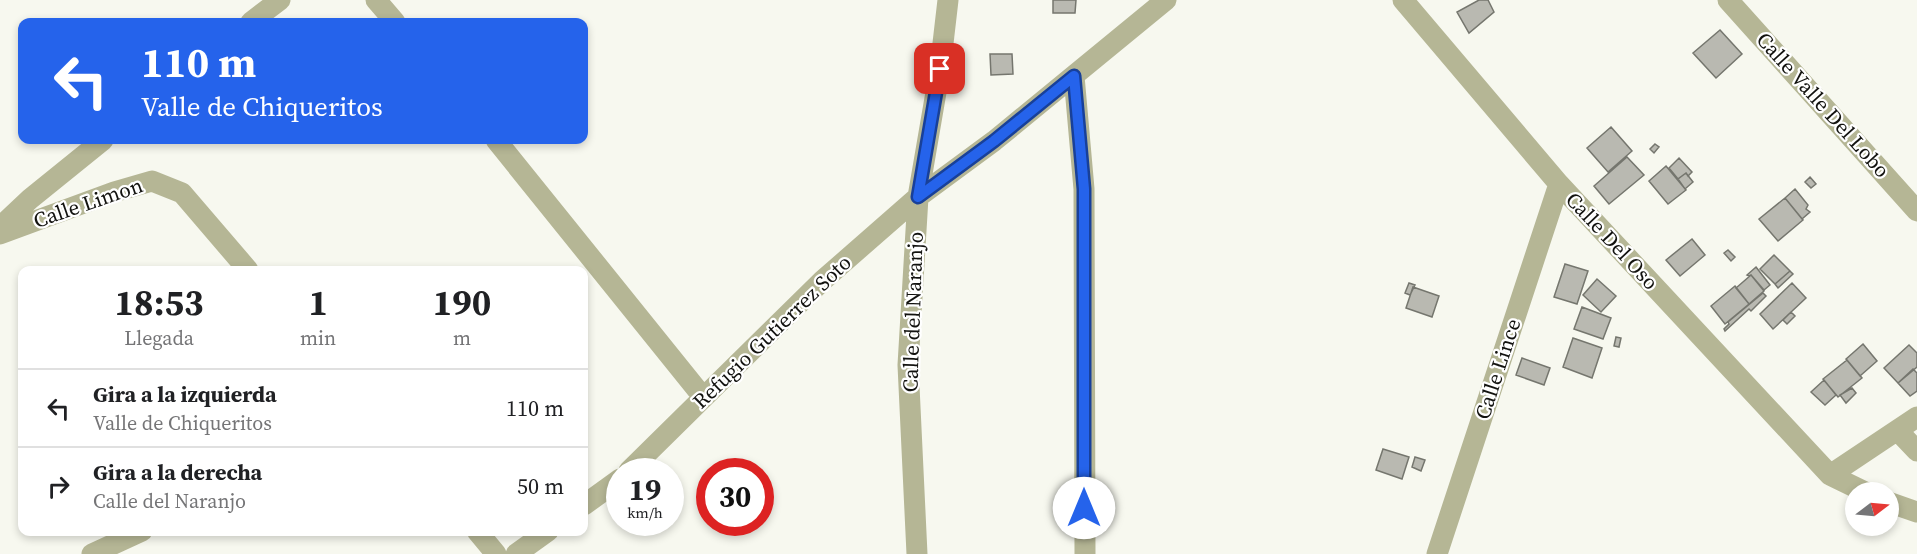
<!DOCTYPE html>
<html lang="es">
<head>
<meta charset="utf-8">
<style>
	:root { --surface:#fff; --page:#f6f6f6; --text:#202124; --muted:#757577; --line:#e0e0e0 }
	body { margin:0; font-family:"Source Serif 4",serif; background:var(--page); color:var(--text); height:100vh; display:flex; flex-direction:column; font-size:22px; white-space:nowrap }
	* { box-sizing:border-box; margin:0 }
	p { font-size:20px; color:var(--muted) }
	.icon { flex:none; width:33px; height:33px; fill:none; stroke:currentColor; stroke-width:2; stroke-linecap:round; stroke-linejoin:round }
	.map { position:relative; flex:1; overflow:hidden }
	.drawer { position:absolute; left:18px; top:266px; width:570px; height:270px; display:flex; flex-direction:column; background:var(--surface); border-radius:12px; box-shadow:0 3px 9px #0003 }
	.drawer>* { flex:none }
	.guide { position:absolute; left:18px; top:18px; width:570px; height:126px; border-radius:12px; box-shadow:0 3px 9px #0003; background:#2563eb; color:#fff; overflow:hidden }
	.needle { width:39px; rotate:74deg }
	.buttons { position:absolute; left:1845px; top:482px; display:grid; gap:12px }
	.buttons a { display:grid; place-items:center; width:54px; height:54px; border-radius:50%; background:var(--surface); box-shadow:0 3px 9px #0003; font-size:30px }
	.speed { position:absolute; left:606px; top:458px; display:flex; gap:12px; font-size:30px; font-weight:700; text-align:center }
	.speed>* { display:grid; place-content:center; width:78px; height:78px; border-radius:50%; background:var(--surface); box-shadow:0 3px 9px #0003; line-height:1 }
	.speed small { font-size:15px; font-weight:400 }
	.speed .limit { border:9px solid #d22; background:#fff; color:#111 }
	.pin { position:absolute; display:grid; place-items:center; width:51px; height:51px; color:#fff; margin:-26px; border-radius:12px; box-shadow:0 3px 9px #0006 }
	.me { position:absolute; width:66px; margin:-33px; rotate:0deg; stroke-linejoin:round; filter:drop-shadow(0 0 4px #0008) }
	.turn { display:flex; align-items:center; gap:21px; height:126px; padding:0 24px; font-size:27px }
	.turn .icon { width:78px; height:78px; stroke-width:2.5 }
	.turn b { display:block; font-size:42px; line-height:51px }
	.eta { display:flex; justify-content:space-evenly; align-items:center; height:102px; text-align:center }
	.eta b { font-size:36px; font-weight:700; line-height:42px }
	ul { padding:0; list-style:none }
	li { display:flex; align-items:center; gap:18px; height:78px; padding:0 24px; border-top:2px solid var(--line) }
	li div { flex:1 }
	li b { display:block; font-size:22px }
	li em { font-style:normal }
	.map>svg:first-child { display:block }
</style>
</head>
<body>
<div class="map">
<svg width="1917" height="554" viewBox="0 0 1917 554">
	<rect width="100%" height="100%" fill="#f7f8ef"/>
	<path fill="#b9b9b1" stroke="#75766e" stroke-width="1.5" d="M 1053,0 L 1076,0 L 1075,13 L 1053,13 Z
		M 1479,0 L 1488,0 L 1494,12 L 1469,33 L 1457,12 Z
		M 1720,30 L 1742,54 L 1716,78 L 1693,53 Z
		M 990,54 L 1012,54 L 1013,74 L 991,75 Z
		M 1611,127 L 1632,151 L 1608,172 L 1587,148 Z
		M 1655,144 L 1659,147 L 1654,153 L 1650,149 Z
		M 1627,157 L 1644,175 L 1609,204 L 1594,186 Z
		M 1679,158 L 1692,172 L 1688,176 L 1686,173 L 1678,179 L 1669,168 Z
		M 1666,166 L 1686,190 L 1668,204 L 1649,181 Z
		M 1686,173 L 1693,182 L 1685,189 L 1678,179 Z
		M 1810,177 L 1816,184 L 1811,188 L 1805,182 Z
		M 1795,189 L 1808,205 L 1806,209 L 1810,212 L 1802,219 L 1785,198 Z
		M 1785,198 L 1803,220 L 1778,241 L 1759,219 Z
		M 1692,239 L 1705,255 L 1680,276 L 1666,260 Z
		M 1728,250 L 1735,257 L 1731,261 L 1724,253 Z
		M 1774,255 L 1790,271 L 1775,284 L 1760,269 Z
		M 1565,264 L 1588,271 L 1577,304 L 1554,297 Z
		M 1756,267 L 1770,285 L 1764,290 L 1751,275 L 1749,276 L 1747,275 Z
		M 1790,271 L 1793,274 L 1778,288 L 1775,284 Z
		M 1751,275 L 1764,291 L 1749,304 L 1736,288 Z
		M 1597,279 L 1616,296 L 1601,312 L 1583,295 Z
		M 1409,283 L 1415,285 L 1410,295 L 1405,293 Z
		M 1792,283 L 1806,298 L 1773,329 L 1760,314 Z
		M 1735,286 L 1749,304 L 1725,324 L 1711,306 Z
		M 1413,287 L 1439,296 L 1432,317 L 1406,308 Z
		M 1763,293 L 1766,296 L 1751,311 L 1749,309 L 1725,331 L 1724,329 L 1729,324 L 1728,322 Z
		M 1582,307 L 1611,318 L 1603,339 L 1574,329 Z
		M 1791,312 L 1795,316 L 1787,324 L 1783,320 Z
		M 1616,337 L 1621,338 L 1619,347 L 1614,346 Z
		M 1573,338 L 1602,348 L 1592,378 L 1563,367 Z
		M 1863,344 L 1877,361 L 1860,376 L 1846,359 Z
		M 1909,345 L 1917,353 L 1917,367 L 1898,383 L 1884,368 Z
		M 1522,358 L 1550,368 L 1544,385 L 1516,375 Z
		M 1847,360 L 1862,378 L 1838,397 L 1823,379 Z
		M 1913,369 L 1917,373 L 1917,391 L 1910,396 L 1898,383 Z
		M 1824,380 L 1836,395 L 1825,405 L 1811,392 Z
		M 1852,388 L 1856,393 L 1846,403 L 1840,395 Z
		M 1383,449 L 1409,457 L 1402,479 L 1376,470 Z
		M 1415,457 L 1425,460 L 1421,471 L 1412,467 Z"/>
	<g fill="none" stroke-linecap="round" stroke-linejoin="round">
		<path stroke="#b5b695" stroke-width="21" d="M 376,0 L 395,22
			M 1403,0 L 1559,184 L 1830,475 L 1865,492
			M 1728,0 L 1917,211
			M 251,22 L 280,0
			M 1074,76 L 1084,189 L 1085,554
			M 496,140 L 703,397
			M 0,227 L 30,199 L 103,140
			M 0,234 L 114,192 L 152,181 L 182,193 L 248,270
			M 1898,431 L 1917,451
			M 629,471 L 822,281 L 918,197 L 994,141 L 1166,0
			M 1830,475 L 1917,417
			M 1888,502 L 1917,512
			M 584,505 L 620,479
			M 477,531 L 496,554
			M 92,554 L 142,531
			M 516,554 L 548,531
			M 917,554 L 908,365 L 918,197 L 940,69 L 948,0
			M 1437,554 L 1559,184"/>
	</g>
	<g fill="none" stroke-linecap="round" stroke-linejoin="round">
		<g stroke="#184099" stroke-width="15">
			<path id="route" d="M 940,69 L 918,197 L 994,141 L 1074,76 L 1084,189 L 1084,508"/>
		</g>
		<use href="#route" stroke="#2563eb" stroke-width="10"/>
	</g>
	<g text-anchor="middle" stroke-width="4.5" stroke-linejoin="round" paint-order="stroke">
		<g font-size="21" fill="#12120f" stroke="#fff">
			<text transform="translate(1823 105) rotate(48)" y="7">Calle Valle Del Lobo</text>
			<text transform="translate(88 203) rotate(-19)" y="7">Calle Limon</text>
			<text transform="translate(1612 241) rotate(47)" y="7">Calle Del Oso</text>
			<text transform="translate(913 312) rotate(-88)" y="7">Calle del Naranjo</text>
			<text transform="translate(772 332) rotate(-44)" y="7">Refugio Gutierrez Soto</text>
			<text transform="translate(1498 369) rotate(-72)" y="7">Calle Lince</text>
		</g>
	</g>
</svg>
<div class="buttons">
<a><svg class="needle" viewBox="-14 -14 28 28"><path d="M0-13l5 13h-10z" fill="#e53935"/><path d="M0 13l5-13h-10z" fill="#757577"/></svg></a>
</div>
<div class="speed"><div>19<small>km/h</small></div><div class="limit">30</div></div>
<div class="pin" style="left:940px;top:69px;background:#d93025"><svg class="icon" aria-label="arrive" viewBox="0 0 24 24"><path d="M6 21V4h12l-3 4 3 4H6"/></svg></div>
<svg class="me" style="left:1084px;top:508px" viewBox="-20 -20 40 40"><circle r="19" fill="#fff"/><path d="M0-13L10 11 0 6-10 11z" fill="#2563eb"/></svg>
<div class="guide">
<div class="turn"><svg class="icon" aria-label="left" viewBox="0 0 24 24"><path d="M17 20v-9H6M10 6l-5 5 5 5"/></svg><div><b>110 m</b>Valle de Chiqueritos</div></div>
</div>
<section class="drawer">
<div class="eta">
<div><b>18:53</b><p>Llegada</p></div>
<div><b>1</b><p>min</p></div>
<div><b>190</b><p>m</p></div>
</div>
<ul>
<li><svg class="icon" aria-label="left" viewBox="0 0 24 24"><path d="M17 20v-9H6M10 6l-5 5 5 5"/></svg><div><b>Gira a la izquierda</b><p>Valle de Chiqueritos</p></div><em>110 m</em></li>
<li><svg class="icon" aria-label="right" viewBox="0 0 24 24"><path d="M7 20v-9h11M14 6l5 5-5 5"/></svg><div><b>Gira a la derecha</b><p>Calle del Naranjo</p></div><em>50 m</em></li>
</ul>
</section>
</div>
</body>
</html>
